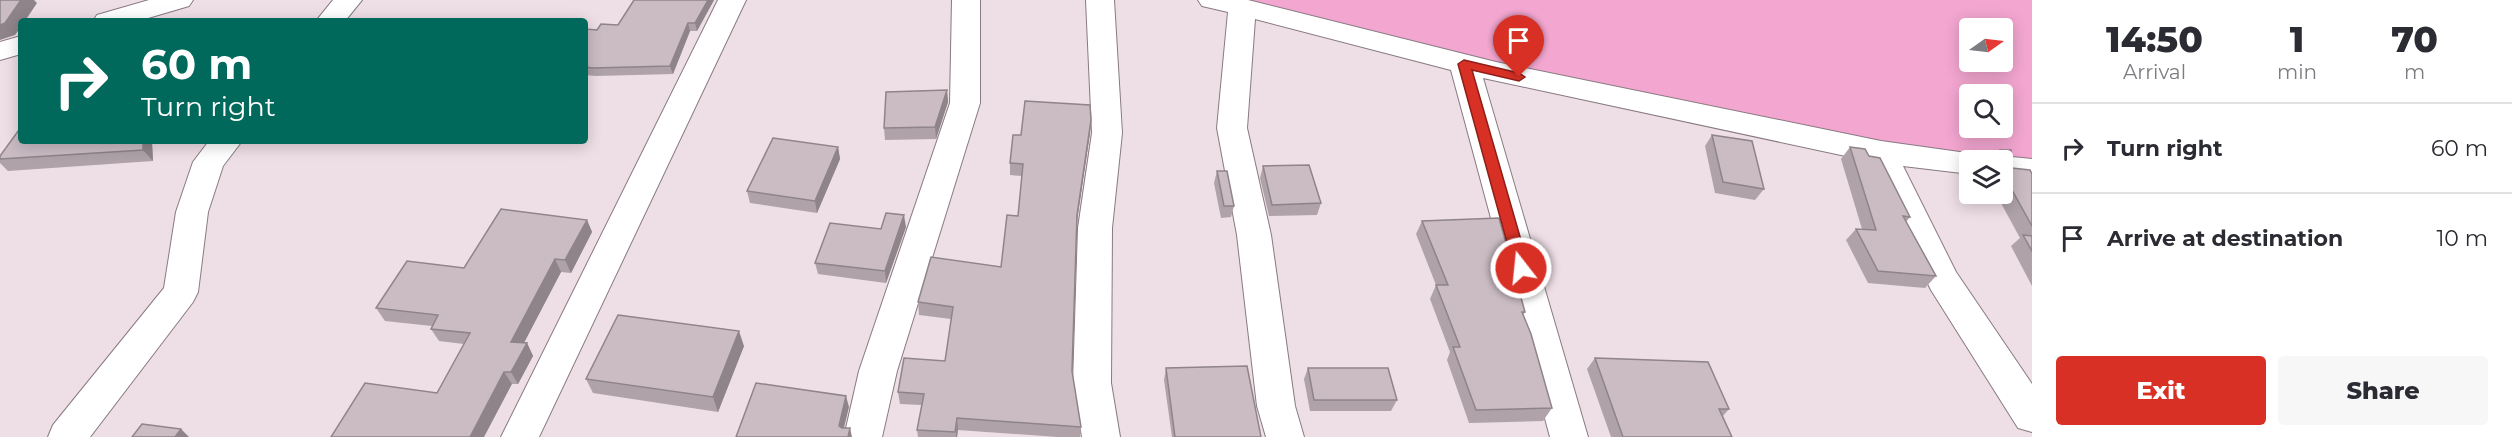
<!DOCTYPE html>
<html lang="en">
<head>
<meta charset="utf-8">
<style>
	:root { --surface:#fff; --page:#f7f7f7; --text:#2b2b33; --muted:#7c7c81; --line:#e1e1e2; --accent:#d93025 }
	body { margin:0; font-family:Montserrat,sans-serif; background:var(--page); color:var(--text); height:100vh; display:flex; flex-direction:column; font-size:22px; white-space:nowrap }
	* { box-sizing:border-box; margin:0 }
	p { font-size:20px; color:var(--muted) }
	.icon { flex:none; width:33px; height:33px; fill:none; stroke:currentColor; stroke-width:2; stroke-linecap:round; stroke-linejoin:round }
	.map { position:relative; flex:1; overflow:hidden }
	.panel { display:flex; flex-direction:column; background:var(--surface); width:480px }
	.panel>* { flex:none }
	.hud { position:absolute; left:18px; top:18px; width:570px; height:126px; border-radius:6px; box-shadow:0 3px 15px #0003; background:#00695c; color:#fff; overflow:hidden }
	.needle { width:39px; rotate:76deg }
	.tools { position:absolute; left:1959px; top:18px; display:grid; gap:12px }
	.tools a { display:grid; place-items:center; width:54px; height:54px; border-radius:6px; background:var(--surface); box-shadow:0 3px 15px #0003; font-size:30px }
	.pin { position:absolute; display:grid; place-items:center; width:51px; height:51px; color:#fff; margin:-62px -26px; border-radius:50% 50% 50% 0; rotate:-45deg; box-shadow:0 0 6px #0007 }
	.pin .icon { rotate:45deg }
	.me { position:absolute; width:66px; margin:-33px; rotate:344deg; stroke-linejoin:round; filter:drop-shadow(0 0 4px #0008) }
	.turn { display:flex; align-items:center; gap:21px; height:126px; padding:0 24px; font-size:27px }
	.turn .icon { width:78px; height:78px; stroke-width:2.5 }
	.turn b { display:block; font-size:42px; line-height:51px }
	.eta { display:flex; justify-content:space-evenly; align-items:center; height:102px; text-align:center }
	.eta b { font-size:36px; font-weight:800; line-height:42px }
	.action { display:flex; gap:12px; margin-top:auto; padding:12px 24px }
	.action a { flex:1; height:69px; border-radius:6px; background:var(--accent); color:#fff; font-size:24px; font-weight:800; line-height:69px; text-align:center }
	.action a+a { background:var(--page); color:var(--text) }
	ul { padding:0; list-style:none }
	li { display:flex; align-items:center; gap:18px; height:90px; padding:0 24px; border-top:2px solid var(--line) }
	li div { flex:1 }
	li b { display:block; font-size:22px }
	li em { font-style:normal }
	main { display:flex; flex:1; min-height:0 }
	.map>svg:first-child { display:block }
</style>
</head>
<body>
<main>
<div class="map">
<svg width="2032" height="437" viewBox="0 0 2032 437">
	<rect width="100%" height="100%" fill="#eedee6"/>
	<path fill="#f3a6d0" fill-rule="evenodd" d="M 1212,0 L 2032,0 L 2032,170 L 2002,160 L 1970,160 L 1881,152 ZM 1970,28 L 2002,28 L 2002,62 L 1970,62 ZM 1970,94 L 2002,94 L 2002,128 L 1970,128 Z"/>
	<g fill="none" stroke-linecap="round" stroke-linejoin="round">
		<g stroke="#887a81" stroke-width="2">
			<path id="street" d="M 149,0 L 193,0 L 189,6 L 138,21 L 93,21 L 97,15 Z
				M 333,0 L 362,0 L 345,21 L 316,21 Z
				M 718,0 L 746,0 L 539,437 L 501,437 Z
				M 952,0 L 980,0 L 980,103 L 897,371 L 882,437 L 844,437 L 859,371 L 950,103 Z
				M 1086,0 L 1114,0 L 1122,133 L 1112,228 L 1111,383 L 1120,437 L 1082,437 L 1073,383 L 1078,228 L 1092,133 Z
				M 1198,0 L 1248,0 L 1496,62 L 1881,141 L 1981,155 L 1984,160 L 1970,160 L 1970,174 L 1903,166 L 1956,272 L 2032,384 L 2032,432 L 2018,428 L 1931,290 L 1869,161 L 1483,78 L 1588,437 L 1550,437 L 1451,70 L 1255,19 L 1247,128 L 1271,235 L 1295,406 L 1304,437 L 1266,437 L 1257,406 L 1237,235 L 1217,128 L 1228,12 L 1202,6 Z
				M 21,36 L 21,54 L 0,60 L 0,42 Z
				M 209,141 L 242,141 L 223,166 L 208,212 L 198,292 L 193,302 L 90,437 L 48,437 L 53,425 L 164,288 L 176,212 L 193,162 Z
				M 2002,156 L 2032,159 L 2032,181 L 2002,178 L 2002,160 L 1990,160 Z"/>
		</g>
		<use href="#street" fill="#fff" fill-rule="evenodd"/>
	</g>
	<path fill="#afa2a9" d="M 714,0 L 697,31 L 690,31 L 673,74 L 596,76 L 585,75 L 585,29 L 597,30 L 618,25 Z
		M 947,90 L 948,102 L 936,139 L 885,140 L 884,128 Z
		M 1091,120 L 1090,133 L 1076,225 L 1072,371 L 1081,427 L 1080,437 L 1058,437 L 958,430 L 957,437 L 918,437 L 917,430 L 922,405 L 900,404 L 898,392 L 945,361 L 951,319 L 919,315 L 918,302 L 1001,267 L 1018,216 L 1022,176 L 1010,175 L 1010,163 L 1021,135 Z
		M 1712,135 L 1764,189 L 1755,200 L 1715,193 L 1705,146 Z
		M 152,142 L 153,161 L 8,171 L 0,163 L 0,156 Z
		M 838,147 L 840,159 L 817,213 L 750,203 L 747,191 Z
		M 1850,147 L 1869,156 L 1910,217 L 1906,222 L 1936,276 L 1925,288 L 1868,283 L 1846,240 L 1856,229 L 1862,229 L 1841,159 Z
		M 2000,150 L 2011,150 L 2012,168 L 2030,170 L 2032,174 L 2032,286 L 2011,246 L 2020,238 L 1996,194 L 2002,194 L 2002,160 L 1987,160 L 1993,154 Z
		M 1263,166 L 1321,203 L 1317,215 L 1269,216 L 1260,178 Z
		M 1217,171 L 1234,206 L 1231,217 L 1221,218 L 1214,183 Z
		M 587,220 L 592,232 L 571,273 L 561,272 L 524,343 L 527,343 L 533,356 L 518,384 L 512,384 L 437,393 L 464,344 L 439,341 L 431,329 L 432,326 L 385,321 L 376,308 L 464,268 Z
		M 1422,221 L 1525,312 L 1523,315 L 1552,408 L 1543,421 L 1469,423 L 1447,360 L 1450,352 L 1430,299 L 1436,285 L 1416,234 Z
		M 906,227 L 886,283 L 818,274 L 815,263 L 881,229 Z
		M 744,346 L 718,412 L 593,393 L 586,379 Z
		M 1595,358 L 1729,409 L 1723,416 L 1732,437 L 1611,437 L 1587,369 Z
		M 1166,368 L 1261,437 L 1172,437 L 1164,380 Z
		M 1308,368 L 1397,400 L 1391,411 L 1310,411 L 1304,379 Z"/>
	<path fill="#8e8489" d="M 21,0 L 34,0 L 37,3 L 25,21 L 21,21 L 21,27 L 15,35 L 0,40 L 0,25 Z
		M 708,0 L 714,0 L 697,31 L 695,23 Z
		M 688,23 L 690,31 L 673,74 L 670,66 Z
		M 947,90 L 948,102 L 936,139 L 935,127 Z
		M 1091,120 L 1090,133 L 1076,228 L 1077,215 Z
		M 143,141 L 151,141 L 152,142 L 153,161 L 143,150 Z
		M 838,147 L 840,159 L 817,213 L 815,201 Z
		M 904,215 L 906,227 L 886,283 L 885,271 Z
		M 587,220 L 592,232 L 571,273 L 565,260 Z
		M 555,259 L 561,272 L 518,354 L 511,342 Z
		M 739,331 L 744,346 L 718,412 L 713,397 Z
		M 527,343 L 533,356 L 518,384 L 511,372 Z
		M 504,372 L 512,384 L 484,437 L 470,437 Z
		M 846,396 L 849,407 L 842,436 L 839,426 Z
		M 957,418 L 958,430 L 957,437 L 956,437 Z
		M 850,428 L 852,437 L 848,437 Z
		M 181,429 L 189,437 L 175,437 Z"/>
	<path fill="#cbbcc4" stroke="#8e8489" stroke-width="1.5" d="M 0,0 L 21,0 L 5,23 L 0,25 Z
		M 634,0 L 708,0 L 695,23 L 688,23 L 670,66 L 593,68 L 585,67 L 585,29 L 597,30 L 601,24 L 618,25 Z
		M 947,90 L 935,127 L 884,128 L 886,92 Z
		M 1025,101 L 1090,105 L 1091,120 L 1077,215 L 1072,371 L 1081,427 L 957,418 L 955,432 L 917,430 L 924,394 L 898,392 L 904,358 L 945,361 L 953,307 L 918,302 L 931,257 L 1001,267 L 1007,215 L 1018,216 L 1023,164 L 1010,163 L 1013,135 L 1021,135 Z
		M 21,127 L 21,141 L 143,141 L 143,150 L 0,159 L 0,156 Z
		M 1712,135 L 1752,141 L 1764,189 L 1723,182 Z
		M 773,138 L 838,147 L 815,201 L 747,191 Z
		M 1850,147 L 1865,149 L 1869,156 L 1880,158 L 1910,217 L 1903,216 L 1936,276 L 1878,271 L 1856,229 L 1876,230 Z
		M 2000,150 L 2011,150 L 2012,168 L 2030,170 L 2032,174 L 2032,226 L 2002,172 L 2002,160 L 1996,160 L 1993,154 Z
		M 1309,165 L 1321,203 L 1272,205 L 1263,166 Z
		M 1217,171 L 1227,171 L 1234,206 L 1224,206 Z
		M 501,209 L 587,220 L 565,260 L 555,259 L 511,342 L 527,343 L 511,372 L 504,372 L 470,437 L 331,437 L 365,383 L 437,393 L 470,333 L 431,329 L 438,315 L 376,308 L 407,261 L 464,268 Z
		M 886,213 L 904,215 L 885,271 L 815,263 L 830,223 L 881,229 Z
		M 1499,218 L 1525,312 L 1522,312 L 1531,334 L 1552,408 L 1476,410 L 1453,347 L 1460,347 L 1436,285 L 1448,285 L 1422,221 Z
		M 2023,235 L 2032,236 L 2032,251 Z
		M 618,315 L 739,331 L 713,397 L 586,379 Z
		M 1595,358 L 1708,362 L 1729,409 L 1719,409 L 1732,437 L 1623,437 Z
		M 1247,366 L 1261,437 L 1175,437 L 1166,368 Z
		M 1308,368 L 1388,368 L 1397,400 L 1314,400 Z
		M 756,383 L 846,396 L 839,426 L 842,428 L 850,428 L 848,437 L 736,437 Z
		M 142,424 L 181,429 L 175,437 L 132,437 Z"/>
	<path fill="#d93025" stroke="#8d1f18" stroke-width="1.5" d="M 1464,60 L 1519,73 L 1525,77 L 1519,81 L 1472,70 L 1529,268 L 1521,274 L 1514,268 L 1458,64 Z"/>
</svg>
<div class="tools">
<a><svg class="needle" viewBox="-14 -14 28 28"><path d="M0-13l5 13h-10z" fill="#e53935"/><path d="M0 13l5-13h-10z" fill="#7c7c81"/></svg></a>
<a><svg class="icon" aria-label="search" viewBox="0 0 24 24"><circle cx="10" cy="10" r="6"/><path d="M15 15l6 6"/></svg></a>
<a><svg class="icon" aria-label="layers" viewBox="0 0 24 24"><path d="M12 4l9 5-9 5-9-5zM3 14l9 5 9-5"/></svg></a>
</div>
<div class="pin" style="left:1519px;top:77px;background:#d93025"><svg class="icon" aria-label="arrive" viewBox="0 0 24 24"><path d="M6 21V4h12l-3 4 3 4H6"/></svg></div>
<svg class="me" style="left:1521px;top:268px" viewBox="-20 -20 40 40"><circle r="17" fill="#d93025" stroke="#fff" stroke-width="3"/><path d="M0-11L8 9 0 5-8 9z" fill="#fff"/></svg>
<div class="hud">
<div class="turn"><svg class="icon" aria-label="right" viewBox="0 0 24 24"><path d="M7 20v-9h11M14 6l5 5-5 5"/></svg><div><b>60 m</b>Turn right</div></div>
</div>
</div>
<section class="panel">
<div class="eta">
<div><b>14:50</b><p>Arrival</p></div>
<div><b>1</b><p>min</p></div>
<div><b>70</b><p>m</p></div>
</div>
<ul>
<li><svg class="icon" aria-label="right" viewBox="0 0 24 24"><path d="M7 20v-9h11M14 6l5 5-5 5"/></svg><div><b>Turn right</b></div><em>60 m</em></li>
<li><svg class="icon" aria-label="arrive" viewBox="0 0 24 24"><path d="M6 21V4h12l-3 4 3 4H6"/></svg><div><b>Arrive at destination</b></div><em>10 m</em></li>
</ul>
<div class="action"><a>Exit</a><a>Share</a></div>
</section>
</main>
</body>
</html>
